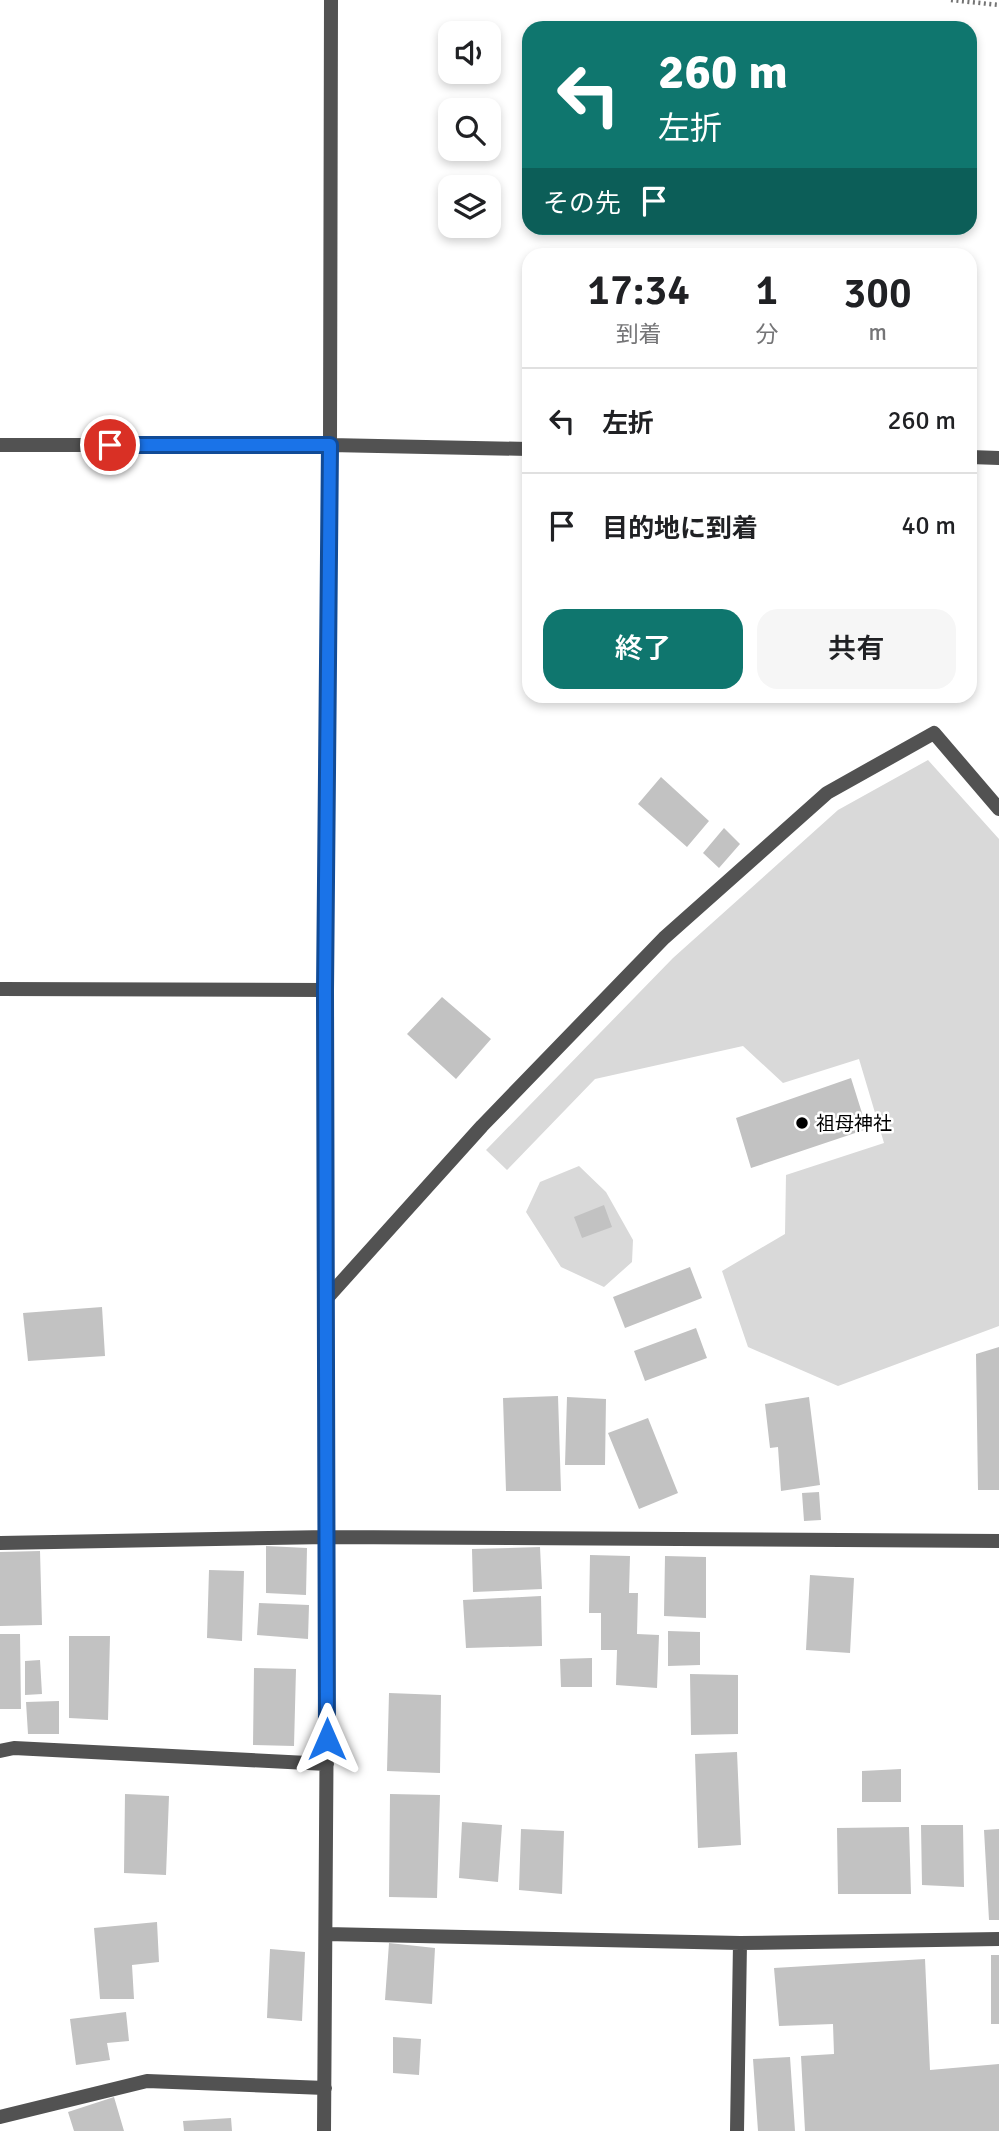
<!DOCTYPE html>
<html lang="ja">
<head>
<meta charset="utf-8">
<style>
	:root { --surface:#fff; --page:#f6f6f6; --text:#202124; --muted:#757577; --line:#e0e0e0; --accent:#0f766e }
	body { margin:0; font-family:Signika,"Noto Sans JP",sans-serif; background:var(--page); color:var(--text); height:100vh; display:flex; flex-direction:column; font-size:26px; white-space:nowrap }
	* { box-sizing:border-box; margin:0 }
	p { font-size:23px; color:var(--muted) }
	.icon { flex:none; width:38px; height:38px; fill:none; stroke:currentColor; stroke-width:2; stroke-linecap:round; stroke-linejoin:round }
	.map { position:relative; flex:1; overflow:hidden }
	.panel { position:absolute; left:522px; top:248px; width:455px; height:455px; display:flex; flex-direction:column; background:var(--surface); border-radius:21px; box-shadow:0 4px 10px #0003 }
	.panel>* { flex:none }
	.top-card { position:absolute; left:522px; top:21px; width:455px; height:214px; border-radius:21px; box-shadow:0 4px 10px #0003; background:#0f766e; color:#fff; overflow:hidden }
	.buttons { position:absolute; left:438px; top:21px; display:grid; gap:14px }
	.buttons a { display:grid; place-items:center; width:63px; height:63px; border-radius:14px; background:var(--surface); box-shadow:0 4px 10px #0003; font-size:35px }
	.pin { position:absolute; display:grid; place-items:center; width:60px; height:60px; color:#fff; margin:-30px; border:4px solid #fff; border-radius:50%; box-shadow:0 2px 7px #0007 }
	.me { position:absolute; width:77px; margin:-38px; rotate:0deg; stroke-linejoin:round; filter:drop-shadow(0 0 5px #0008) }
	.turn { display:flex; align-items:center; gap:24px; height:147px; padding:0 21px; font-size:32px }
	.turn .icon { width:91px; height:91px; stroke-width:2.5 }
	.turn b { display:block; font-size:49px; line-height:60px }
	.then { display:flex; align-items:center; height:66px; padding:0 21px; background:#0003; gap:14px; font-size:26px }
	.eta { display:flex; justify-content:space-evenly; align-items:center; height:119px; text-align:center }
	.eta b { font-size:42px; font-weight:600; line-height:49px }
	.action { display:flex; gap:14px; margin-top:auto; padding:14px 21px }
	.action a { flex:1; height:80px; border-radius:21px; background:var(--accent); color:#fff; font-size:28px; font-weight:600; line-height:80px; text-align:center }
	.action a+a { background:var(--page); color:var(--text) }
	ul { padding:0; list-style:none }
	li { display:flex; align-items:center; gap:21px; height:105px; padding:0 21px; border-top:2px solid var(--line) }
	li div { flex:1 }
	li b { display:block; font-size:26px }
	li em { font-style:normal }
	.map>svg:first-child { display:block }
</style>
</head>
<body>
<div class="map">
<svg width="999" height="2131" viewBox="0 0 999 2131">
	<rect width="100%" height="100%" fill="#fff"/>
	<path fill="#d9d9d9" d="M 928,760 L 999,839 L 999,1326 L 838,1386 L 748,1347 L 722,1271 L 785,1234 L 786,1175 L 884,1143 L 859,1059 L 783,1083 L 743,1046 L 595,1079 L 507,1170 L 486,1150 L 673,958 L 838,810 Z
		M 579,1166 L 606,1192 L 633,1240 L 632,1262 L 604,1287 L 561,1267 L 526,1212 L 540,1182 Z"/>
	<path fill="#c2c2c2" d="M 661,777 L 709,821 L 687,847 L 638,804 Z
		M 724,828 L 740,844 L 719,868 L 703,853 Z
		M 442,997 L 491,1039 L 456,1079 L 407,1034 Z
		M 851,1078 L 867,1129 L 751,1168 L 736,1118 Z
		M 604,1205 L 612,1227 L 582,1238 L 574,1217 Z
		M 690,1267 L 702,1298 L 625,1328 L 613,1297 Z
		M 102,1307 L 105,1356 L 28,1361 L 23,1313 Z
		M 696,1328 L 707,1358 L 645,1381 L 634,1351 Z
		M 999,1347 L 999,1490 L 978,1490 L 976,1354 Z
		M 558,1396 L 561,1491 L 506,1491 L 503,1398 Z
		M 567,1397 L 606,1399 L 605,1465 L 565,1465 Z
		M 809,1397 L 820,1485 L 781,1491 L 778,1447 L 770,1448 L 765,1404 Z
		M 648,1418 L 678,1493 L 639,1509 L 608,1433 Z
		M 819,1492 L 821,1520 L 804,1521 L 802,1493 Z
		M 266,1546 L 307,1548 L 306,1595 L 266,1593 Z
		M 540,1547 L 542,1589 L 473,1592 L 472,1549 Z
		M 40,1551 L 42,1625 L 0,1626 L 0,1552 Z
		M 590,1555 L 630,1556 L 629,1593 L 638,1593 L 637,1634 L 659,1635 L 657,1688 L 616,1685 L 617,1650 L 601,1650 L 601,1613 L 589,1613 Z
		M 665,1556 L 706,1557 L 706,1618 L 664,1616 Z
		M 209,1570 L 244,1571 L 242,1641 L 207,1638 Z
		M 810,1575 L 854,1578 L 850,1653 L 806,1650 Z
		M 541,1596 L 542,1646 L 466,1648 L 463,1600 Z
		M 259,1603 L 309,1605 L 308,1639 L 257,1635 Z
		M 668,1631 L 700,1632 L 700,1665 L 668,1666 Z
		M 0,1634 L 20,1634 L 21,1709 L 0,1709 Z
		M 69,1636 L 110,1636 L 108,1720 L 69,1718 Z
		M 592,1658 L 592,1687 L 561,1687 L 560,1659 Z
		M 40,1660 L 42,1694 L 25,1695 L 25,1661 Z
		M 254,1668 L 296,1669 L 294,1746 L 253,1745 Z
		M 690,1674 L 738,1675 L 738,1734 L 691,1735 Z
		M 389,1693 L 441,1695 L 440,1773 L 387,1771 Z
		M 59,1701 L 59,1734 L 28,1734 L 26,1702 Z
		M 737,1752 L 741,1845 L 698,1848 L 695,1754 Z
		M 901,1769 L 901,1802 L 862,1802 L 862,1771 Z
		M 125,1794 L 169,1796 L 166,1875 L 124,1873 Z
		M 390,1794 L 440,1795 L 437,1898 L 389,1897 Z
		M 462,1822 L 502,1825 L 498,1882 L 459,1878 Z
		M 921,1825 L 963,1825 L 964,1887 L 922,1885 Z
		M 909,1827 L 911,1894 L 838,1894 L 837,1828 Z
		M 521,1829 L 564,1831 L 562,1894 L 519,1890 Z
		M 999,1829 L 999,1920 L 989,1920 L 984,1830 Z
		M 157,1922 L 159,1962 L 132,1965 L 134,1999 L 100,1999 L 94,1928 Z
		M 389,1943 L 435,1948 L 432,2004 L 385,2000 Z
		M 270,1949 L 305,1952 L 302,2021 L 267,2018 Z
		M 991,1955 L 999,1955 L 999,2024 L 991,2024 Z
		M 925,1959 L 930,2070 L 999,2064 L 999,2131 L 805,2131 L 801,2056 L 834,2054 L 833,2024 L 779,2026 L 774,1968 Z
		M 126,2012 L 129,2041 L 107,2043 L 110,2060 L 76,2065 L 70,2019 Z
		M 393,2037 L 421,2039 L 419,2075 L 393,2073 Z
		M 790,2057 L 795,2131 L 758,2131 L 753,2059 Z
		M 114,2097 L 124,2131 L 74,2131 L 68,2112 Z
		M 231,2118 L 232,2131 L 184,2131 L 183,2121 Z"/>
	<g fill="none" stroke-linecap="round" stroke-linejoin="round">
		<path stroke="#747474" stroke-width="4.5" stroke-dasharray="2 3.5" stroke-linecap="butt" d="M 951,0 L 999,5"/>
		<path stroke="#525252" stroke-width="14" d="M 0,445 L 330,445 L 528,449
			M 970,457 L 999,458
			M 0,989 L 325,990
			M 327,1298 L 482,1126 L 664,938 L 827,793 L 934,733 L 999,809
			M 0,1543 L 328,1537 L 999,1541
			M 0,1751 L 14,1748 L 327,1764
			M 326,1934 L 740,1943 L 999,1939
			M 0,2117 L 147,2081 L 325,2088
			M 324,2131 L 328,1537 L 325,990 L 330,445 L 331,0
			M 737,2131 L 740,1943"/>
	</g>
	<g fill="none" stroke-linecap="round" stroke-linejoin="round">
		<g stroke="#114b97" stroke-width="18">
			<path id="route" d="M 110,445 L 330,445 L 325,990 L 327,1739"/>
		</g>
		<use href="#route" stroke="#1a73e8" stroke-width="12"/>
	</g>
	<circle fill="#000" stroke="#fff" stroke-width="2.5" cx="802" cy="1123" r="7"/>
	<g text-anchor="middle" stroke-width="5" stroke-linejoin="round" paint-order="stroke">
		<g font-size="19" fill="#000" stroke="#fff" text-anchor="start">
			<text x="816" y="1130">祖母神社</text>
		</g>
	</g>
</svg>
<div class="buttons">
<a><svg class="icon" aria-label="sound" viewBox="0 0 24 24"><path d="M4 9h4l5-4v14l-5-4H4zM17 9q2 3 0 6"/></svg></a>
<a><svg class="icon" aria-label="search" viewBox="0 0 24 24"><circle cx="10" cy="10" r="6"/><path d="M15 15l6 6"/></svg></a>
<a><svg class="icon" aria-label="layers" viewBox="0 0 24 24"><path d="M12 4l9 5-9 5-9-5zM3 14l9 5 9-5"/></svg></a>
</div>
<div class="pin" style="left:110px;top:445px;background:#d93025"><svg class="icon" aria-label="arrive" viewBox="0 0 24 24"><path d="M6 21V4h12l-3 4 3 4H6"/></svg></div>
<svg class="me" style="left:327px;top:1739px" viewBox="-20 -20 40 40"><path d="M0-17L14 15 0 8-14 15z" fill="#1a73e8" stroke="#fff" stroke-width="4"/></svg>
<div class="top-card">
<div class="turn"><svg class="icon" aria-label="left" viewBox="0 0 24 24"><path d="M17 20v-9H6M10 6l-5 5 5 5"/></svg><div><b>260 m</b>左折</div></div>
<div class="then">その先<svg class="icon" aria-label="arrive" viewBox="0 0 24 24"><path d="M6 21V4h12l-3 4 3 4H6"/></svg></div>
</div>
<section class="panel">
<div class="eta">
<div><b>17:34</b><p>到着</p></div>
<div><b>1</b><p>分</p></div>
<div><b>300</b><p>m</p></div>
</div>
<ul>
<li><svg class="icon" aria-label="left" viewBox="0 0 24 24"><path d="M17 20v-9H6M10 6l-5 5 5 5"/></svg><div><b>左折</b></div><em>260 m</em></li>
<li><svg class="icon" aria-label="arrive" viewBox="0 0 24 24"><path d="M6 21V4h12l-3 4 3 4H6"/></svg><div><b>目的地に到着</b></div><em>40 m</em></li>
</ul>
<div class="action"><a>終了</a><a>共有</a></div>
</section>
</div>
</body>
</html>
